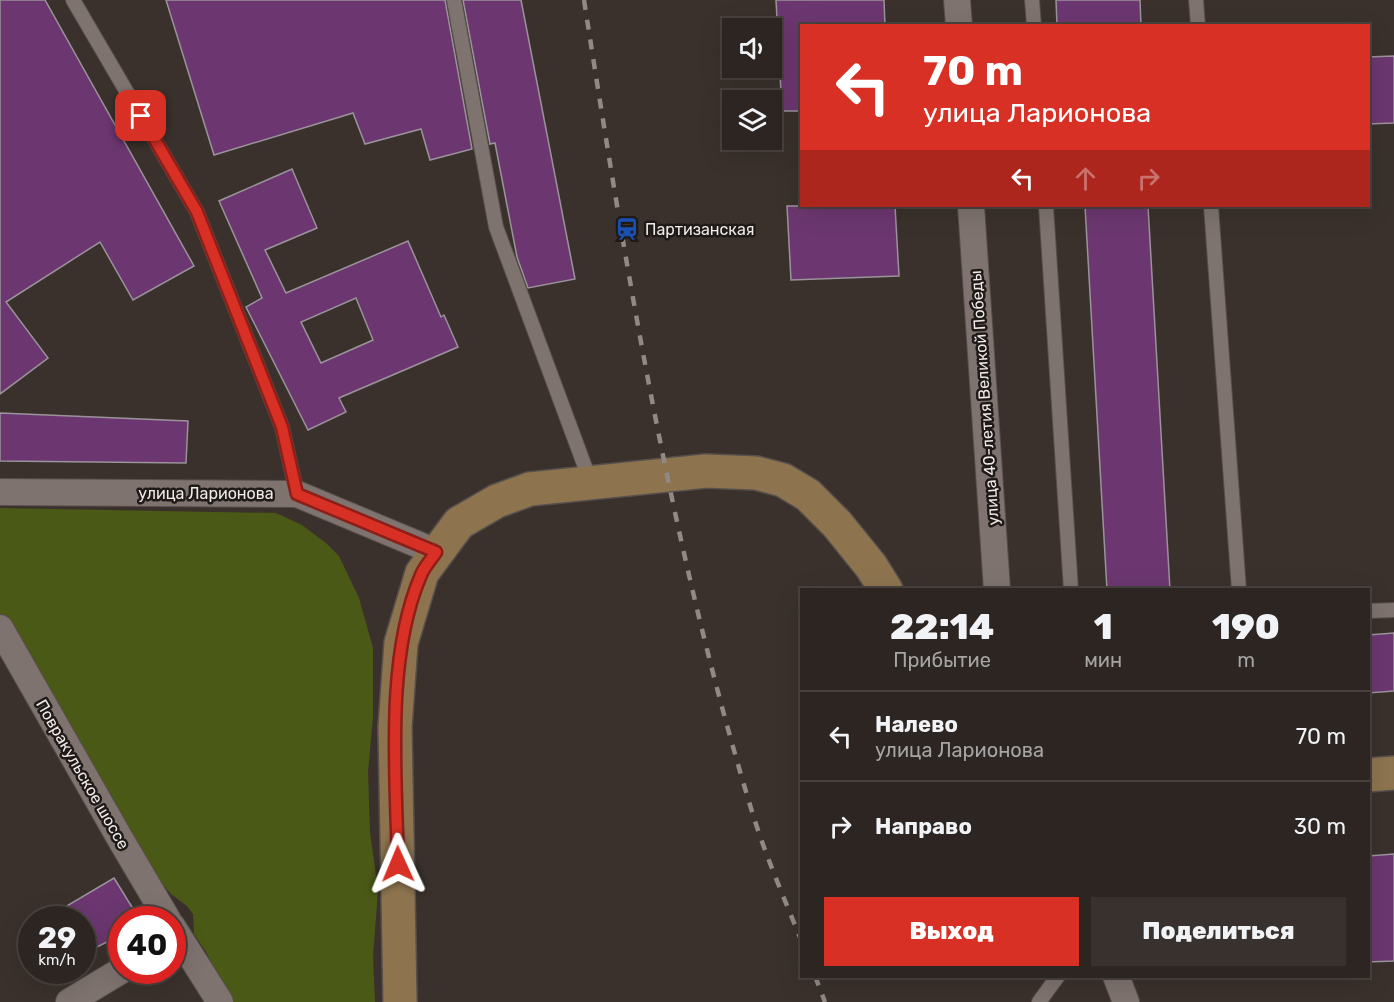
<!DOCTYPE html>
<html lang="ru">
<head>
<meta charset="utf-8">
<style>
	:root { --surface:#2c2521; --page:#38312e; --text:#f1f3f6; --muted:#a6a5a5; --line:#48423f; --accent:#d93025 }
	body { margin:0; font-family:Rubik,sans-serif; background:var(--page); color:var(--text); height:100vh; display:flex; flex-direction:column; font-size:22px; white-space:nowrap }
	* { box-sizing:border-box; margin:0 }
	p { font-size:20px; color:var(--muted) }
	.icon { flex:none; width:33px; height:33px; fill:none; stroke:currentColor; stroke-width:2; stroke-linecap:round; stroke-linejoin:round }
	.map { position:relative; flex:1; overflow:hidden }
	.side { position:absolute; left:800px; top:588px; width:570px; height:390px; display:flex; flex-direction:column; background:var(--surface); border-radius:0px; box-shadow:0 6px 24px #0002,0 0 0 2px var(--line) }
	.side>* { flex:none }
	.top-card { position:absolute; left:800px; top:24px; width:570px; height:183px; border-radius:0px; box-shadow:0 6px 24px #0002,0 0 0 2px var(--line); background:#d93025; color:#fff; overflow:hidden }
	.controls { position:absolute; left:722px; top:18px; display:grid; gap:12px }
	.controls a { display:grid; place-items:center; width:60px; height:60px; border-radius:0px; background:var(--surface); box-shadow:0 6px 24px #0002,0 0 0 2px var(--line); font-size:30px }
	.speed { position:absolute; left:18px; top:906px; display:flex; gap:12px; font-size:30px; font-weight:700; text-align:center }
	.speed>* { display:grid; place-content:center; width:78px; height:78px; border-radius:50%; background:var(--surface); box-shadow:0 6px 24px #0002,0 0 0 2px var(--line); line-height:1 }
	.speed small { font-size:15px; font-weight:400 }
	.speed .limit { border:9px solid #d22; background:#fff; color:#111 }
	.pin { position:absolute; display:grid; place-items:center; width:51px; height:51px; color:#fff; margin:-26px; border-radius:12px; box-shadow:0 3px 9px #0006 }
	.me { position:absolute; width:66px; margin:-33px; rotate:359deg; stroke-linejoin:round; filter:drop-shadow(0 0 4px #0008) }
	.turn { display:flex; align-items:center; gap:21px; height:126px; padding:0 24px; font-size:27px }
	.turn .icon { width:78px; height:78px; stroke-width:2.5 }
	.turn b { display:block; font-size:42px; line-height:51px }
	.lanes { display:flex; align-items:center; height:57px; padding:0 24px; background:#0003; justify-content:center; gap:30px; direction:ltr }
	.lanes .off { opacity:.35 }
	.eta { display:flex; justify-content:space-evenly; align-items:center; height:102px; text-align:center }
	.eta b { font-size:36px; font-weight:800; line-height:42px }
	.button { display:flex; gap:12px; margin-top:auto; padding:12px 24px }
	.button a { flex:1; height:69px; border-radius:0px; background:var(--accent); color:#fff; font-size:24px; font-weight:800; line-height:69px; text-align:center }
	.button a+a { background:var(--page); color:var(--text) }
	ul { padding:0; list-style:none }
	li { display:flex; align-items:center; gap:18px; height:90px; padding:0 24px; border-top:2px solid var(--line) }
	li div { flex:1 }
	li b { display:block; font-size:22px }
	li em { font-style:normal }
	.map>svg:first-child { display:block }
</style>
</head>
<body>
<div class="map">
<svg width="1394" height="1002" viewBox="0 0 1394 1002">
	<rect width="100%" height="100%" fill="#3a312c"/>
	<path fill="#4b5916" d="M 0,508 L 276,513 L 302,525 L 326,543 L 339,556 L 359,598 L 373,648 L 373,717 L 368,772 L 370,832 L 378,891 L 373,957 L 375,1002 L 231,1002 L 206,952 L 194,934 L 193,914 L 187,906 L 171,894 L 158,879 L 0,624 Z"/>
	<path fill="#6c3770" stroke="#9b939b" stroke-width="1.5" fill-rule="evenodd" d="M 0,0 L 45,0 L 194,266 L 133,300 L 100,242 L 6,302 L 48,358 L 0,394 Z
		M 166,0 L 445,0 L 472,149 L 430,160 L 421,129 L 365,144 L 353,113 L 214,155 Z
		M 463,0 L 521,0 L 575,279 L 528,288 L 517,257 L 495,143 L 490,144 Z
		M 776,0 L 884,0 L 885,26 L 801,26 L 801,111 L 782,111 Z
		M 1056,0 L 1140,0 L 1141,26 L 1057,26 Z
		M 1394,56 L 1394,123 L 1368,124 L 1368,57 Z
		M 292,169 L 317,228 L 265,250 L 286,293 L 408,241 L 441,317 L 444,315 L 458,347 L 339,398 L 346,412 L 308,430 L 246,307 L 262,298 L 219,201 ZM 356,298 L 373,340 L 321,363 L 301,322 Z
		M 787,206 L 895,206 L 899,276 L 791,280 Z
		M 1085,206 L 1148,206 L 1170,590 L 1107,590 Z
		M 0,413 L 188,421 L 186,463 L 0,461 Z
		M 1394,633 L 1394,691 L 1368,693 L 1368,635 Z
		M 1394,854 L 1394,961 L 1368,962 L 1368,856 Z
		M 114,878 L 140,920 L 122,920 L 122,934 L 82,955 L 82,920 L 43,920 Z"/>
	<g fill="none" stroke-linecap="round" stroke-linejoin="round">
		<g stroke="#574f4c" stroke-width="16">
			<path id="lane" d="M 73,0 L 197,212 L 282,427 L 297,494
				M 454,0 L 496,227 L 591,483
				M 1032,0 L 1034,26
				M 1196,0 L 1198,26
				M 1046,206 L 1071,590
				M 1211,206 L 1239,590
				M 1368,611 L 1394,610
				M 1039,1002 L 1058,976"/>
		</g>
		<g stroke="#574f4c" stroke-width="28">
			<path id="street" d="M 957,0 L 959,26
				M 971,206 L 997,590
				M 0,492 L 297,494 L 436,552
				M 0,628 L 122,842 L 168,920
				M 172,926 L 220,1002
				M 1116,976 L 1126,1002
				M 69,1002 L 122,970"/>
		</g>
		<g stroke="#574f4c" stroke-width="36">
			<path id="secondary" d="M 1368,775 L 1394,773
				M 400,1002 L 395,727 L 401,643 L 422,573 L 459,523 L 497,501 L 530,489 L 706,471 L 756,473 L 783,480 L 808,495 L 837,524 L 871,566 L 886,590"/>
		</g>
		<use href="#lane" stroke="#7e736e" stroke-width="14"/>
		<use href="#street" stroke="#7e736e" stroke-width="26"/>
		<use href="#secondary" stroke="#8d744f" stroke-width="33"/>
		<path stroke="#918985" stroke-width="4.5" stroke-dasharray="10 10" stroke-linecap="butt" d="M 584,0 C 627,275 672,552 754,818 C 767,859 785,900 801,940
			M 815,976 L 825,1002"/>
	</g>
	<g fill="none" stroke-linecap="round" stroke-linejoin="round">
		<g stroke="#8d1f18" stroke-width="15">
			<path id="route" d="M 141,116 L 197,212 L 282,427 L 297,494 L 436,552 C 431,560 424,567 421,575 C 385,658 396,775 398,864"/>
		</g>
		<use href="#route" stroke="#d93025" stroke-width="10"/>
	</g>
	<defs>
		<g id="station-bare" transform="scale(1.8)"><path d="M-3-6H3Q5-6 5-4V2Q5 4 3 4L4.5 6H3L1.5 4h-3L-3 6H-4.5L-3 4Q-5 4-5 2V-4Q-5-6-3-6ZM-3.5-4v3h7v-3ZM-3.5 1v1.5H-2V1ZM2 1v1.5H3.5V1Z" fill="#1a4fb4" stroke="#1e1a18" stroke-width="2.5" paint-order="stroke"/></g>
	</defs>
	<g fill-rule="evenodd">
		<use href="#station-bare" x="627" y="229"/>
	</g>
	<g text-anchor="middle" stroke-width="5" stroke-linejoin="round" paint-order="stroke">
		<g font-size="16" fill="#f1eae8" stroke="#1e1a18" text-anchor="start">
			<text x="645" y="235">Партизанская</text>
		</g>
		<g font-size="16" fill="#f1eae8" stroke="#1e1a18">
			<text transform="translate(984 398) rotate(-94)" y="6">улица 40-летия Великой Победы</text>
			<text x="206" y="499">улица Ларионова</text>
			<text transform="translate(83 774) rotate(60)" y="6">Повракульское шоссе</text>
		</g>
	</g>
</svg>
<div class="controls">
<a><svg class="icon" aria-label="sound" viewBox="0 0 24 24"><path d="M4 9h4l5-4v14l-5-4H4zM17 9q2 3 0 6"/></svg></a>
<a><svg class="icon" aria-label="layers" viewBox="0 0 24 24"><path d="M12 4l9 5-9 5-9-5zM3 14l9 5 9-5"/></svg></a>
</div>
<div class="speed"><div>29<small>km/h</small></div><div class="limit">40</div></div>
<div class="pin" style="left:141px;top:116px;background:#d93025"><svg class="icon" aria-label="arrive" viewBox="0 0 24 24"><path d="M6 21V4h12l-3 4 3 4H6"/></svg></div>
<svg class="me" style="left:398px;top:864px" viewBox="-20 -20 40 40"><path d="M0-17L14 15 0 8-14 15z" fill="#d93025" stroke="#fff" stroke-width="4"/></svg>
<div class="top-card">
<div class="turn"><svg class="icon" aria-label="left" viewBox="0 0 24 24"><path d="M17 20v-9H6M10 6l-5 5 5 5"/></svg><div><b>70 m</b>улица Ларионова</div></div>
<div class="lanes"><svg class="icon" aria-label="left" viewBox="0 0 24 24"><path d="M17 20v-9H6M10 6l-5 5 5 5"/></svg><svg class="icon off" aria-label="ahead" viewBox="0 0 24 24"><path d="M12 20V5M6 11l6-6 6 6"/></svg><svg class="icon off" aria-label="right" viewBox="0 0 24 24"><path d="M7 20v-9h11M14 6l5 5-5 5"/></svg></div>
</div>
<section class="side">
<div class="eta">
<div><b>22:14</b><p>Прибытие</p></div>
<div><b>1</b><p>мин</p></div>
<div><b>190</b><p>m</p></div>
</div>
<ul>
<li><svg class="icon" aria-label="left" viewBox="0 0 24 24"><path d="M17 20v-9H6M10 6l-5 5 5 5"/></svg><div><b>Налево</b><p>улица Ларионова</p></div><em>70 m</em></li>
<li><svg class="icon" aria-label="right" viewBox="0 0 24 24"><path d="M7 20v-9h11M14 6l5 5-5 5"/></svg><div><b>Направо</b></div><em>30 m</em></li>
</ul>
<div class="button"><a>Выход</a><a>Поделиться</a></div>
</section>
</div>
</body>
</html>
